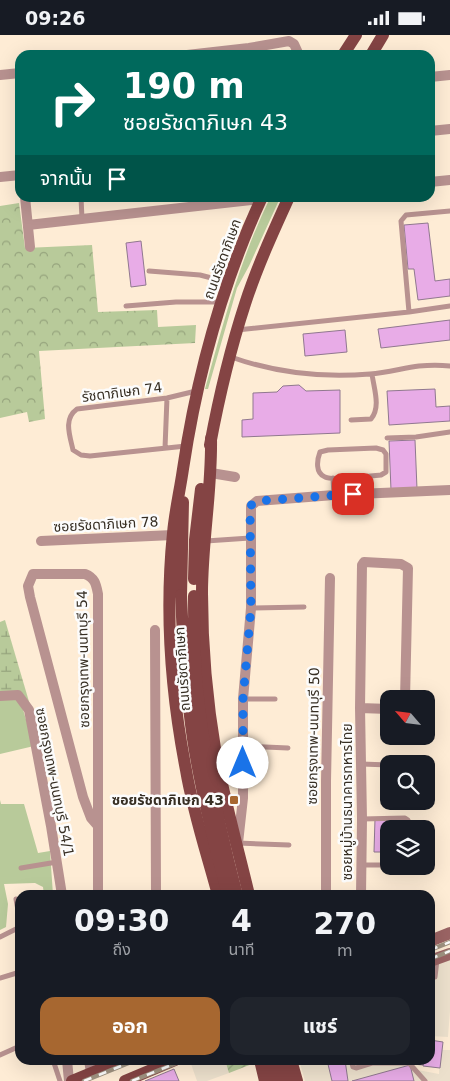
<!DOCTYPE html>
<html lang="th">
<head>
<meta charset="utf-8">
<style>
	:root { --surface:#171b24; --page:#20242c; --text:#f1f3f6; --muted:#9ea1a6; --accent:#a76730 }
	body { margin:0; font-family:"DejaVu Sans","Noto Sans Thai",sans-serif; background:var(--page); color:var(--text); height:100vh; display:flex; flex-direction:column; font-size:19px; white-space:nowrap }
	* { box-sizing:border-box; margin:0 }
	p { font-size:16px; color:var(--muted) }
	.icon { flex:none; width:28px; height:28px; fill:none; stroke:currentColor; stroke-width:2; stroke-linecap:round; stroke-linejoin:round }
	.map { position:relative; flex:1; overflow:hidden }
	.drawer { position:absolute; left:15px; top:855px; width:420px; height:175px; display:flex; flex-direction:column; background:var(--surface); border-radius:15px; box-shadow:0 5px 20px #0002 }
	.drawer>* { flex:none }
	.banner { position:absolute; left:15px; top:15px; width:420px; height:152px; border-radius:15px; box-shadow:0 5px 20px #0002; background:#00695c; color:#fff; overflow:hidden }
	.needle { width:32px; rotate:298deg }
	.buttons { position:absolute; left:380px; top:655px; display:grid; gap:10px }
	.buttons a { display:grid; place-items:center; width:55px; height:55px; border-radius:10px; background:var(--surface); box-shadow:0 5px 20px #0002; font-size:25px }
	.pin { position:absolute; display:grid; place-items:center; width:42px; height:42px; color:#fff; margin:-21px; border-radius:10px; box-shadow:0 2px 8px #0006 }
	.me { position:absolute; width:55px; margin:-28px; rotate:0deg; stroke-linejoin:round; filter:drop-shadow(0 0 4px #0008) }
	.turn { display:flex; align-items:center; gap:18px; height:105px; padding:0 25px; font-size:22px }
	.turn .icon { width:65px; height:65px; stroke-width:2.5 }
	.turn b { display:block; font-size:35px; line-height:42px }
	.then { display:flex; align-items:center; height:48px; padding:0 25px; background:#0003; gap:10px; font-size:19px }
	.eta { display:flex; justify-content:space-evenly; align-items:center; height:85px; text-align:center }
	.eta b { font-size:30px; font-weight:700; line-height:35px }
	.action { display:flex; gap:10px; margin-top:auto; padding:10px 25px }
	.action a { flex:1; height:58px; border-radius:15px; background:var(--accent); color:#fff; font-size:20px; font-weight:700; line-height:58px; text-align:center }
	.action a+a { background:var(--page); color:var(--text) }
	.status { display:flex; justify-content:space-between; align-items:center; height:35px; padding:0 25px; background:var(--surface); direction:ltr }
	.status svg { height:14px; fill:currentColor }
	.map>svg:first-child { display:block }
</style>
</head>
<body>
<div class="status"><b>09:26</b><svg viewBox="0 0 49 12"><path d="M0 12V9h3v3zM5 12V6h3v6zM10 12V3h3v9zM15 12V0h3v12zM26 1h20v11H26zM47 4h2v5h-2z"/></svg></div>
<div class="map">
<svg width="450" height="1046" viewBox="0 0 450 1046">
	<defs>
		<pattern id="forest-crowns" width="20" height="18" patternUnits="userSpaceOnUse" patternTransform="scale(1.25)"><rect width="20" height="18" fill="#b8ca9a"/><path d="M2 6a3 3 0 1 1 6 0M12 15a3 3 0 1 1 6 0" fill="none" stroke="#96a47d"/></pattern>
		<pattern id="wetland-marsh" width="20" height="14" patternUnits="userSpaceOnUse" patternTransform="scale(1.25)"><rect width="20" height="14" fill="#b8ca9a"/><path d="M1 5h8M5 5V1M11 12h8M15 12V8" fill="none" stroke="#96a47d"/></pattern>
		<pattern id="garden-furrows" width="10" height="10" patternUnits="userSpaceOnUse" patternTransform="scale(1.25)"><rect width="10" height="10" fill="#b8ca9a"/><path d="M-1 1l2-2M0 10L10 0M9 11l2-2" fill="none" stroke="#96a47d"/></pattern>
	</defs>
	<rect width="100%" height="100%" fill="#feecd5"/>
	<path fill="#ece0cc" d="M 450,923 L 450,976 L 448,1002 L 430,1001 L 430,931 Z
		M 440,1015 L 450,1015 L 450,1046 L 305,1046 L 299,1025 L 408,1025 L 407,1033 L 439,1039 Z
		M 193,1025 L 225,1025 L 229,1038 L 207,1046 L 197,1046 L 190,1026 Z"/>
	<path fill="#b8ca9a" d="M 270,163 L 280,163 L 249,231 L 237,253 L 208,354 L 205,354 C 223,289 240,224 270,163 Z
		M 0,664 L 14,664 L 21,668 L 34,711 L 0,719 Z
		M 0,765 L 1,769 L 24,769 L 38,818 L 50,816 L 53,860 L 44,860 L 43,852 L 35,848 L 4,849 L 8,869 L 6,892 L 0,895 Z"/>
	<path fill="url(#forest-crowns)" d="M 19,168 L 25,213 L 92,210 L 98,277 L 157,275 L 158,292 L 196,290 L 195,308 L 39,316 L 45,384 L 29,387 L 27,377 L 0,383 L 0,171 Z"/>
	<path fill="url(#wetland-marsh)" d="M 5,585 L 30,670 L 0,657 L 0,587 Z"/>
	<path fill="url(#garden-furrows)" d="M 225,1025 L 251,1025 L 252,1029 L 229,1038 Z"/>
	<path fill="#e8ace7" stroke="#90788f" d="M 430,122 L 432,122 L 434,140 L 430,141 Z
		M 428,188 L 435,246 L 450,244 L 450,261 L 418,265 L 414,234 L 408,234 L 404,190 Z
		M 141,206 L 146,250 L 131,252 L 126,208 Z
		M 450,285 L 450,305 L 381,313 L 378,294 Z
		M 345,295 L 347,317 L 305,321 L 303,299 Z
		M 299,350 L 306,356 L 340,355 L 340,398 L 242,402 L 242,385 L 253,384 L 253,358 L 277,357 L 283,351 Z
		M 435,354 L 436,372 L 450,371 L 450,386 L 389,390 L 387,356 Z
		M 415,405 L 417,454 L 391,455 L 389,406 Z
		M 375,784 L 407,785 L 407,794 L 389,794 L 389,817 L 374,817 Z
		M 430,1005 L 443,1007 L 440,1033 L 423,1031 L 424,1025 L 430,1025 Z
		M 327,1025 L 345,1025 L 348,1046 L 332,1046 Z
		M 412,1025 L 423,1025 L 423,1030 L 412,1029 Z
		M 410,1030 L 414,1046 L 352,1046 Z
		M 174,1034 L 179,1046 L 145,1046 Z"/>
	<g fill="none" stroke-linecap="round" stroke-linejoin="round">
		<path stroke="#b89290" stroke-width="5" d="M 81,162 L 82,184
			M 149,236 L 200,240 L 227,247
			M 126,271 L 176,267 L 221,267
			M 409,277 L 401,186 L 406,180 L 450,176
			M 237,295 L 409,277 L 450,271
			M 231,322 C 276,338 323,343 370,339 C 387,338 403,333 419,331 C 430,330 440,330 450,331
			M 351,385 L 371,384 C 381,372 374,354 372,339
			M 387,403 L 416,402 L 450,397
			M 186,411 L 90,421 L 81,420 L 73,415 C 70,401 63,384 77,374 L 167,363 L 196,356
			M 165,413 L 167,363
			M 376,413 L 383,415 L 386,419 L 386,437 L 381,440 C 371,441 333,446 325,442 C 315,438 317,425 320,417 L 328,415 Z
			M 333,443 L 334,460
			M 206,506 L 250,503
			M 251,573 L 304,572
			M 243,664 L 275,664
			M 243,711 L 288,713
			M 361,729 L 389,730
			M 362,784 L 405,783 L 408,785 L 410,794
			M 238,808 L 289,810
			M 362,830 L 389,830
			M 21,833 L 57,827
			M 16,864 L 20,887
			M 0,902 L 20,892
			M 435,942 L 437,925
			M 0,943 L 20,937
			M 0,1020 L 20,1011
			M 53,1025 L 60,1046
			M 351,1025 L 353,1032 L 356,1033 L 372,1028 L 386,1028
			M 386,1025 L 386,1028 L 409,1028 L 425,1046"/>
		<path stroke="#b89290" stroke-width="10" d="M 187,20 L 249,13 L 289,6 L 294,9 L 299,20
			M 0,40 L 20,38
			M 430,42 L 450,40
			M 430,96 L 450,94
			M 0,142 L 20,140
			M 430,147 L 450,145
			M 25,162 L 30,212
			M 28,190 L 261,164
			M 211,438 L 235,442
			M 41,506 L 173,500
			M 155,595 L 156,860
			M 0,661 L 18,660 L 29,675 L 51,791 L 62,860
			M 360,673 L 389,674
			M 238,808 L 243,763 L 243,664 L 251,573 L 251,471 L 257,466 L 334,460 L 450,455
			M 98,860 L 98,559 C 96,549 95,543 85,539 L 33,539 L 28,551 L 30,562 L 83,762 L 91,783 L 98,791
			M 326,860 L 326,746 L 330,543
			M 361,860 L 362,784 L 360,673 L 362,530 L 364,527 L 401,529 L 408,533 L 405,664
			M 67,1025 L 69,1046
			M 89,1025 L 91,1038"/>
		<path stroke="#9b6464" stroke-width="12" d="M 430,906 L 450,898
			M 430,926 L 450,919"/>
		<path stroke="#844444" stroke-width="12" d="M 343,20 L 356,0
			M 371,20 L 383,0
			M 211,403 C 212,455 202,506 202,558 C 202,612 207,667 216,720 C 225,767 238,814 249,860
			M 210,410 C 219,362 230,315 245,269 C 257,232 273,197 289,162
			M 194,544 L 195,505 L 201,454
			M 181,560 L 183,467
			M 218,860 C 207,819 193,777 186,735 C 171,658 165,576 173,498 C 175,476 180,455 183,434 C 197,340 222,249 262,162
			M 260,1025 L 265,1046
			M 271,1025 L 276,1046
			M 281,1025 L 287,1046
			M 291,1025 L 297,1046
			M 72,1046 L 123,1025
			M 125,1046 L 175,1025"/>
		<g stroke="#9f9280" stroke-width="4.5">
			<path id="rail" d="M 430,915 L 450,907
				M 430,924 L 450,916
				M 84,1046 L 136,1025
				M 132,1046 L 184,1025"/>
		</g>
		<use href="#rail" stroke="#fcfcfc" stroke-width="2.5" stroke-dasharray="8" stroke-linecap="butt"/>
		<path stroke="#844444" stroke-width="12" d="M 181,560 C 183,608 186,656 193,704 C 201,757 214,808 228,860
			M 194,561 C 194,592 194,623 197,653 C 204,723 219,792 237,860"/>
	</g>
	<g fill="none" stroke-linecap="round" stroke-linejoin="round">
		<path stroke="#1a73e8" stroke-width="9" stroke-dasharray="0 16.2" d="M 243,728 L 243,664 L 251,573 L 250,471 L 257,466 L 353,459"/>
	</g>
	<rect fill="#a76730" stroke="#fcfcfc" stroke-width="2" x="229" y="760" width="10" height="10" rx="2.5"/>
	<g text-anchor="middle" stroke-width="5" stroke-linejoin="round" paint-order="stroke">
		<g font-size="14" fill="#372f24" stroke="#fcfcfc">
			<text transform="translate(222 224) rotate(-70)" y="5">ถนนรัชดาภิเษก</text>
			<text transform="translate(122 357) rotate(-7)" y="5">รัชดาภิเษก 74</text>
			<text transform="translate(106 489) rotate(-3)" y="5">ซอยรัชดาภิเษก 78</text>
			<text transform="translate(83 624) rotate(-91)" y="5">ซอยกรุงเทพ-นนทบุรี 54</text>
			<text transform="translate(182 634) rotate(-94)" y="5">ถนนรัชดาภิเษก</text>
			<text transform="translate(313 701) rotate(-89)" y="5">ซอยกรุงเทพ-นนทบุรี 50</text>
			<text transform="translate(55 747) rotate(79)" y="5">ซอยกรุงเทพ-นนทบุรี 54/1</text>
			<text transform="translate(347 767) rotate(-90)" y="5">ซอยหมู่บ้านธนาคารทหารไทย</text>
		</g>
		<g font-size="14" font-weight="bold" fill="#372f24" stroke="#fcfcfc" text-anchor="end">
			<text x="224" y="770">ซอยรัชดาภิเษก 43</text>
		</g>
	</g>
</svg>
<div class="buttons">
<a><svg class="needle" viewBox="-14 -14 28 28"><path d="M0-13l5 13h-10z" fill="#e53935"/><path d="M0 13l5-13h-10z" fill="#9ea1a6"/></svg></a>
<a><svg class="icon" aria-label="search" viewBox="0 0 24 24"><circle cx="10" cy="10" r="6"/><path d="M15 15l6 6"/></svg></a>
<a><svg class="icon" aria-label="layers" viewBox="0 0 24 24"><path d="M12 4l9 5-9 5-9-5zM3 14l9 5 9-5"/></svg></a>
</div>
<div class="pin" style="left:353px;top:459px;background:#d93025"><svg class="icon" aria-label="arrive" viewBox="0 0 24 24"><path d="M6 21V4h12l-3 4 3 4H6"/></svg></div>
<svg class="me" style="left:243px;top:728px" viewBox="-20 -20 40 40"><circle r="19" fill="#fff"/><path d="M0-13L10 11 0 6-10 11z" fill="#1a73e8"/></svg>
<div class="banner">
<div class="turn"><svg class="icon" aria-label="right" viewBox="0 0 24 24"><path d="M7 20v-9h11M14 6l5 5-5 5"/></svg><div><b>190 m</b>ซอยรัชดาภิเษก 43</div></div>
<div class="then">จากนั้น<svg class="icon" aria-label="arrive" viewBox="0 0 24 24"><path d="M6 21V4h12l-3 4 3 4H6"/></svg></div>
</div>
<section class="drawer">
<div class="eta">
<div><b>09:30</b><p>ถึง</p></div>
<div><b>4</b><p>นาที</p></div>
<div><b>270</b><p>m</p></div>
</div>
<div class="action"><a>ออก</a><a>แชร์</a></div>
</section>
</div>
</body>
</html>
